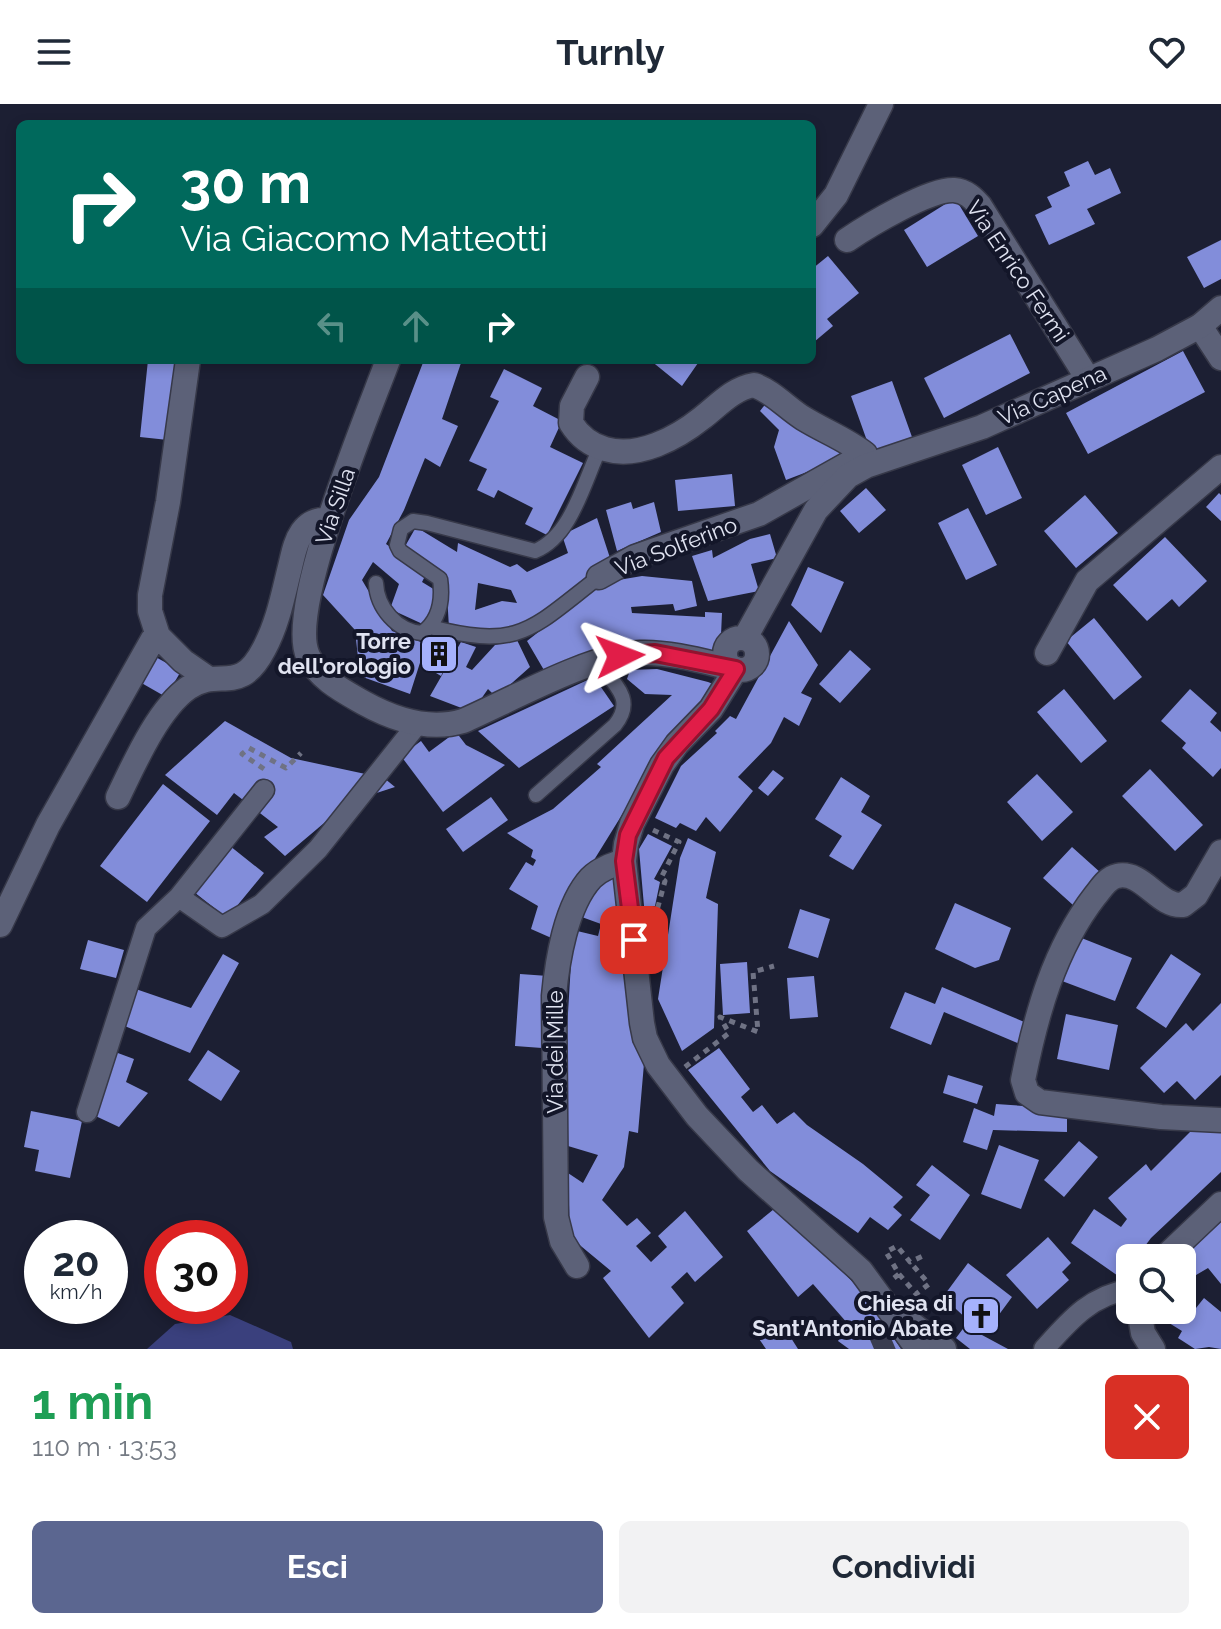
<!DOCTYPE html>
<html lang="it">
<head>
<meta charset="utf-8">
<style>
	:root { --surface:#fff; --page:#f2f2f3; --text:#1f2937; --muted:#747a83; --accent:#5b6690 }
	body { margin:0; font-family:Raleway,sans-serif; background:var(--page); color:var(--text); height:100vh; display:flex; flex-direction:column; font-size:30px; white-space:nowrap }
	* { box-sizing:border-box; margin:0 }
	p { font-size:26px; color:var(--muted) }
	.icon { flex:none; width:44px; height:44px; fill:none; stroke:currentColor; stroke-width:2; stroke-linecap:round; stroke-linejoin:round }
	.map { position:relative; height:1245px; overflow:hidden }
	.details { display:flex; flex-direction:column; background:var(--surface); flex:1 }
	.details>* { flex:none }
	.banner { position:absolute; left:16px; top:16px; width:800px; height:244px; border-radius:12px; box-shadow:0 4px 12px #0003; background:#00695c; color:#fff; overflow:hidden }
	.buttons { position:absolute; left:1116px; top:1140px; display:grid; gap:16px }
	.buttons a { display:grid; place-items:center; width:80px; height:80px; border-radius:12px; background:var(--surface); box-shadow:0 4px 12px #0003; font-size:40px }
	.speed { position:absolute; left:24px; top:1116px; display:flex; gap:16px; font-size:40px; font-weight:700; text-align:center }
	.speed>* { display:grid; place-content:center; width:104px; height:104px; border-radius:50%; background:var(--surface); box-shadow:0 4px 12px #0003; line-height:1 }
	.speed small { font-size:20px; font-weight:400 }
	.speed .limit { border:12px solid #d22; background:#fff; color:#111 }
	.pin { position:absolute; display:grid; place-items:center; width:68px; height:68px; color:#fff; margin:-34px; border-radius:16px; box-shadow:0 4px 12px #0006 }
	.me { position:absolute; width:88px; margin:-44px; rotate:87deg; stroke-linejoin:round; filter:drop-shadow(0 0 6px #0008) }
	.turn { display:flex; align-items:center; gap:28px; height:168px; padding:0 32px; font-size:36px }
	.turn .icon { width:104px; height:104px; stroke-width:2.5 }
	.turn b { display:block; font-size:56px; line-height:68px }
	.lanes { display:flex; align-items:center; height:76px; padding:0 32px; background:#0003; justify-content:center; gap:40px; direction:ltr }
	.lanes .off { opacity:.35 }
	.round { display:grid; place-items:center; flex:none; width:84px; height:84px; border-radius:12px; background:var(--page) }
	.head { display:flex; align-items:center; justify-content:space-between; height:136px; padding:0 32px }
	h1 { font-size:48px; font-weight:700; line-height:60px; color:#1e9e55 }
	.button { display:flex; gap:16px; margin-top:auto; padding:16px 32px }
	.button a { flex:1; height:92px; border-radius:12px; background:var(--accent); color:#fff; font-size:32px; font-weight:700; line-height:92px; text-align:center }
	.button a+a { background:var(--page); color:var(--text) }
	header { display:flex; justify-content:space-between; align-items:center; height:104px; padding:0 32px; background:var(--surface); font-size:36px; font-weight:700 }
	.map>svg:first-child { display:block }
</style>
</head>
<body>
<header><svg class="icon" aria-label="menu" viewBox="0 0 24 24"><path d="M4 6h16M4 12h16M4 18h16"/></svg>Turnly<svg class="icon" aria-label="heart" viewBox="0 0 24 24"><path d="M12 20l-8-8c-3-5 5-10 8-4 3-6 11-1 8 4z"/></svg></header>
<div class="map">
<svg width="1221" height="1245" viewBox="0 0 1221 1245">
	<rect width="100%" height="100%" fill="#1c1f33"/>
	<path fill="#3a407d" d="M 230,1211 L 291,1238 L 293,1245 L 147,1245 L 175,1220 Z"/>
	<path fill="#828dda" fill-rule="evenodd" d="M 1088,57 L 1095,71 L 1110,64 L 1121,89 L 1087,105 L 1095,120 L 1049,141 L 1035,111 L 1052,103 L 1047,93 L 1070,82 L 1064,68 Z
		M 955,94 L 978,132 L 927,163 L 904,126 Z
		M 1221,136 L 1221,175 L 1204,184 L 1187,153 Z
		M 828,152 L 859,189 L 827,215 L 833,222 L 814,238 L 812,235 L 812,165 Z
		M 1010,230 L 1030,269 L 944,314 L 924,274 Z
		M 1183,247 L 1205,288 L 1088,350 L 1066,309 Z
		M 148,256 L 176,256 L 168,336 L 140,333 Z
		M 424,256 L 462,256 L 442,315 L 458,322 L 440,363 L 425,354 L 404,406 L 386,440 L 427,468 L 422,478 L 440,489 L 427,522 L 390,505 L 399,480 L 373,458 L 362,476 L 392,527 L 426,540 L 410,590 L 360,572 L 355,526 L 323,491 L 349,416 L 379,373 Z
		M 650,256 L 693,256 L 698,259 L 682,282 Z
		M 504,265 L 542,284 L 533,302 L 562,317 L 550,343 L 583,359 L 547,431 L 525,420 L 533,404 L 498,386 L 494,394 L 477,386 L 487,365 L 469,357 L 499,297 L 490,293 Z
		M 892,277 L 912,333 L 871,348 L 851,292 Z
		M 767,298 L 849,352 L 786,376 L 774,343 L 779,326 L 760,307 Z
		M 998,343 L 1022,394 L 986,411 L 962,361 Z
		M 732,370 L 735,402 L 678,407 L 675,376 Z
		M 866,384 L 886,406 L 859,429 L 840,407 Z
		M 1219,389 L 1221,391 L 1221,417 L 1206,403 Z
		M 1085,391 L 1118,429 L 1076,464 L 1044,427 Z
		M 631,398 L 633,405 L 654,398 L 661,428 L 617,447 L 606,406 Z
		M 968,404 L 997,461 L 966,476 L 938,419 Z
		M 597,414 L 610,454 L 535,519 L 500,529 L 449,524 L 446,473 L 403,446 L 416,423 L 457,448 L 458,439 L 510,463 L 517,460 L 527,468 L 568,449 L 562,431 ZM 478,479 L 511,486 L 517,499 L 502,497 L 475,506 Z
		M 770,430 L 777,454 L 751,460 L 759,487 L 708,497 L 692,452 L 712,446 L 713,454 L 750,435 Z
		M 1165,433 L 1207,477 L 1179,503 L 1172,495 L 1147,517 L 1113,481 Z
		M 808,463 L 844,478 L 821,529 L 791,501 Z
		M 642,472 L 692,477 L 697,502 L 675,507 L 673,500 L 631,503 L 632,509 L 705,513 L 705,508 L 722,509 L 720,553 L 645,544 L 548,573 L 527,537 L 601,479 Z
		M 1094,514 L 1142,573 L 1114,596 L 1066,537 Z
		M 789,517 L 818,561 L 801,589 L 812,594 L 799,622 L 784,613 L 771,639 L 738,673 L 753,687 L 720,728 L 706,713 L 696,727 L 680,719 L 676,724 L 655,714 L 681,662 L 717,629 L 715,627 L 730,612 L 736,615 Z
		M 433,533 L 457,540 L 441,572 L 421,560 Z
		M 517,536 L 530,563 L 496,593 L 488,585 L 472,608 L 430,592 L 461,538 L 476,543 L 466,563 L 472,566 L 495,541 Z
		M 850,546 L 871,565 L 840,599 L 819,580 Z
		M 152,551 L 181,567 L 166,593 L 138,577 Z
		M 657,565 L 708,578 L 718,582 L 646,672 L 581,777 L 556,836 L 531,825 L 538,802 L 509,785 L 526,758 L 533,762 L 536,756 L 531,753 L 533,746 L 507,729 L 553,705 L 601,663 L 597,660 L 672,591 L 645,590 L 627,575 L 630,566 Z
		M 594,573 L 614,602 L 519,664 L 478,627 Z
		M 1064,585 L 1107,637 L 1081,659 L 1037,608 Z
		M 1190,585 L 1217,609 L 1210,618 L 1221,628 L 1221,664 L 1213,673 L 1182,644 L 1186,639 L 1161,617 Z
		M 225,617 L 291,654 L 384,674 L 395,683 L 349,698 L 285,752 L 264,733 L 278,723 L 234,689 L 217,711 L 165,671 Z
		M 456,628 L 466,641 L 505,661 L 443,708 L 401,652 L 421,637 L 429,648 Z
		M 1150,665 L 1203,721 L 1175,747 L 1122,692 Z
		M 773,666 L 784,674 L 768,692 L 758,684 Z
		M 1037,670 L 1073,708 L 1042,737 L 1007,698 Z
		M 841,673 L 870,692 L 861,708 L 882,721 L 853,766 L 829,752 L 842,732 L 815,715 Z
		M 163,680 L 210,717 L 147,798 L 100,762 Z
		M 491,693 L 508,716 L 463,748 L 446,725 Z
		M 648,730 L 672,742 L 654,775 L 660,778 L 655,802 L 644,802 L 639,745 Z
		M 688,734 L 716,748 L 706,794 L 718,800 L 714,924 L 682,947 L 658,895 L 680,754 Z
		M 230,742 L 264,769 L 227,814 L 194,788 Z
		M 1072,743 L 1101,769 L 1073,801 L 1043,774 Z
		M 605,772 L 620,778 L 645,948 L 638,1029 L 629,1027 L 624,1063 L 602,1096 L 627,1122 L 637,1114 L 651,1129 L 636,1142 L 651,1158 L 667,1143 L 658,1132 L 685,1107 L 723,1153 L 695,1178 L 687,1168 L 671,1183 L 684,1199 L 649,1234 L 603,1174 L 611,1167 L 570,1133 L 568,1069 L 583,1079 L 598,1051 L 568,1042 L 568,976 L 564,975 L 573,826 L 598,832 L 601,820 L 579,812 Z
		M 955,799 L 1011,824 L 999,856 L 975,864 L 935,845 Z
		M 800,805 L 830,815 L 818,854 L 788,844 Z
		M 1079,833 L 1132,854 L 1115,897 L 1062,877 Z
		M 88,836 L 124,846 L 116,874 L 80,865 Z
		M 223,850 L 239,859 L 190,949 L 115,918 L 127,882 L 191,904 Z
		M 1171,850 L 1201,870 L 1166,924 L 1136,904 Z
		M 747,858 L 750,909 L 723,911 L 720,860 Z
		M 520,870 L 548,872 L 542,944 L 515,942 Z
		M 814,872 L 818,913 L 790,915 L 787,874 Z
		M 942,883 L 1029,920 L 1020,940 L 944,908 L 931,941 L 890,924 L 905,888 L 935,900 Z
		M 1221,899 L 1221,971 L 1195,996 L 1177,977 L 1164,989 L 1140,964 L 1186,919 L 1193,927 Z
		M 1066,910 L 1118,921 L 1109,966 L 1057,955 Z
		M 719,944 L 750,985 L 741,993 L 753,1008 L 762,1001 L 777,1020 L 794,1008 L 807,1021 L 863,1060 L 903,1093 L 893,1103 L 902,1111 L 888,1126 L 870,1113 L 858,1129 L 770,1067 L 688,966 Z
		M 107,945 L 134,955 L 126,978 L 148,989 L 119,1023 L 87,1008 Z
		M 208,946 L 240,967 L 221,997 L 188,976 Z
		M 948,971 L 983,982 L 977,1000 L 943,989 Z
		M 996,1000 L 1067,1005 L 1067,1028 L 993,1026 L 987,1046 L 963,1038 L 974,1004 L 994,1012 Z
		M 31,1007 L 82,1017 L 70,1074 L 35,1067 L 39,1046 L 24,1043 Z
		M 1221,1022 L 1221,1068 L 1151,1134 L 1136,1154 L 1130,1154 L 1130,1162 L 1121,1174 L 1071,1139 L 1094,1105 L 1121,1123 L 1127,1115 L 1108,1094 L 1146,1060 L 1151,1067 L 1193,1025 Z
		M 1079,1037 L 1098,1053 L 1064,1093 L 1044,1076 Z
		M 999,1041 L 1039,1056 L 1021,1105 L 981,1090 Z
		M 932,1061 L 970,1091 L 940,1136 L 910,1116 L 930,1091 L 916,1081 Z
		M 779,1101 L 867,1193 L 901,1245 L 849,1245 L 838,1237 L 848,1220 L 813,1180 L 798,1193 L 747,1127 Z
		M 1221,1118 L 1221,1180 L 1208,1164 L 1191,1174 L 1182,1163 L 1182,1154 L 1179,1154 Z
		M 1048,1133 L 1071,1159 L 1062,1168 L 1069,1176 L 1037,1205 L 1006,1171 Z
		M 968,1159 L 1012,1193 L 984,1231 L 943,1193 Z
		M 1182,1193 L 1196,1204 L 1204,1194 L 1221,1208 L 1221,1245 L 1209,1243 L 1195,1245 L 1178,1234 L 1182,1227 L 1161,1214 L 1160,1206 L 1182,1206 Z
		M 965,1222 L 982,1231 L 1008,1245 L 970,1245 L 956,1234 Z
		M 786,1226 L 798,1245 L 766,1245 L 757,1232 Z"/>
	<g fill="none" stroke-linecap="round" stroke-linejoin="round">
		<path stroke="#393c50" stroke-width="20" stroke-dasharray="20 10" stroke-linecap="butt" d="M 874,1245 L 895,1236"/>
		<g stroke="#373949" stroke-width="17">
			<path id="service" d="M 376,479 C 377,504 397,527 422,529 C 440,516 443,496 440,475 L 400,447 L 397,441 L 401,425 L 413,417 L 427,419 L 535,447 C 572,432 584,377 600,344
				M 430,523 C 521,546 530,526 599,473
				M 536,691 L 615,621 C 636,595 614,580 597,558"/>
		</g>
		<g stroke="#373949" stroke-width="23">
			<path id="pedestrian" d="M 264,686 L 179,793 L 222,823 L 262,800 L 318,745 L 419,618
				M 87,1008 L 146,824 L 179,793
				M 1044,1245 C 1070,1216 1090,1192 1130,1185"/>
		</g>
		<g stroke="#373949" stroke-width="27">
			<path id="minor" d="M 812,121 L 836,91 L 881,0
				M 847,136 C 869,121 929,85 954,86 C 966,87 973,94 980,102 L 1088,275
				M 1200,222 L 1221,254
				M 188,256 L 168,398 L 150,491 L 150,507 L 158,532 L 183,557 L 209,575
				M 388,256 C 368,310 286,505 308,552 C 319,575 343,587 364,599 C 393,615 429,627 463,617 C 509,597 593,550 640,549 C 672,548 705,558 736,565
				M 587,273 L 572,302 L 571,319 C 579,332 591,341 605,345 C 638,355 677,334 702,314 C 719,301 732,285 754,281 C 772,287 787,304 803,314 C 824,327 846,335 865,350
				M 599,473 L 635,453 L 759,410 L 864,351
				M 1047,549 L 1087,477 L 1221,363
				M 118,693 C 134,660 158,605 188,584 C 220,562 239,593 264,545 C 278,519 283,491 290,463 C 293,451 295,438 302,428 C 309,418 318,415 329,416
				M 1221,748 L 1196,791 L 1183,801 C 1158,803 1143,766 1117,772 C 1107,774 1101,785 1095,792 C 1054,845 1036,911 1023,976 L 1027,989 L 1040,998 L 1161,1013 L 1221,1016
				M 0,821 L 48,721 L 153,535 L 158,532
				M 1164,1154 L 1221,1100
				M 577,1162 L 562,1137 L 556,1113 L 554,892 C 557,857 566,801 591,774 C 600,765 612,761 624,757
				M 1139,1206 L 1143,1229 L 1153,1245
				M 895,1207 L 944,1245"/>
		</g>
		<g stroke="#373949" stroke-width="27">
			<path id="secondary" d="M725 550a16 16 0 1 1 32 0a16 16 0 1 1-32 0Z
				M 745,534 L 816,406 L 848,372 L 866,362 L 982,323 L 1157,245 L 1200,222 L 1221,204
				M 736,565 L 711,605 L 677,640 L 662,661 L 632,720 L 626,740 L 624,757 L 642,919 L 645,934 L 658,961 L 697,1012 L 748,1066 L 861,1167 L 918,1245"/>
		</g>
		<path stroke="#6f7284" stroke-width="5" stroke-dasharray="6 6" stroke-linecap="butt" d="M 264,665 L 242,650 L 249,644 L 286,664 L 301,649
			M 653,726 L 679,738 L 661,774 L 665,777 L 656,810
			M 685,963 L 729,929 L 720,913 L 758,928 L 753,868 L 774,862
			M 899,1170 L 916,1190 L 929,1180 L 910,1158
			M 894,1174 L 899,1170 L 886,1148 L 897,1142 L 910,1158 L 923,1152"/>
		<use href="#service" stroke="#5c6178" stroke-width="14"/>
		<use href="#pedestrian" stroke="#5c6178" stroke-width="20"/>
		<use href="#minor" stroke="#5c6178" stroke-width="24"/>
		<use href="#secondary" stroke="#5c6178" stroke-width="24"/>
	</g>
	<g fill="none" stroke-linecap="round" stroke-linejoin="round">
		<g stroke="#92132f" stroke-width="20">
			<path id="route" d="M 620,552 L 655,549 L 736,565 L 711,605 L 666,654 L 628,731 L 624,757 L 634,836"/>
		</g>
		<use href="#route" stroke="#e11d48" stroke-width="14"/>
	</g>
	<defs>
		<g id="building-square" transform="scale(2)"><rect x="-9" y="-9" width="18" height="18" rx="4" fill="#a5b1fc" stroke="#131629"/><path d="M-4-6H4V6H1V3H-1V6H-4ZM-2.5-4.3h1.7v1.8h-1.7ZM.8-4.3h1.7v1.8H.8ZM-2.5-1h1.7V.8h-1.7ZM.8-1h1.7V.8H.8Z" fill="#111"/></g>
		<g id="church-square" transform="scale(2)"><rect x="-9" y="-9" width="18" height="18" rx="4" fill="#a5b1fc" stroke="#131629"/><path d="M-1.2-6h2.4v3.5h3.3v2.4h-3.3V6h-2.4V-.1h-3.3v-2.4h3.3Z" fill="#111"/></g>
	</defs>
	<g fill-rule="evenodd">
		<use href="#building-square" x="439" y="550"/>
		<use href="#church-square" x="981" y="1212"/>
	</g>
	<g text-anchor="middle" stroke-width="8" stroke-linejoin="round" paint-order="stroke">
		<g font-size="22" fill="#e0e3f1" stroke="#131629">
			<text transform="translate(1018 167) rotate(56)" y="8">Via Enrico Fermi</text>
			<text transform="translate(1052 291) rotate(-24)" y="8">Via Capena</text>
			<text transform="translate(335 402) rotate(-71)" y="8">Via Silla</text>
			<text transform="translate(676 442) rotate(-21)" y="8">Via Solferino</text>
			<text transform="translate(555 948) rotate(-90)" y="8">Via dei Mille</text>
		</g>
		<g font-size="22" font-weight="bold" fill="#e0e3f1" stroke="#131629" text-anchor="end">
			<text x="411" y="545">Torre<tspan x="411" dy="25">dell'orologio</tspan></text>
			<text x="953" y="1207">Chiesa di<tspan x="953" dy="25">Sant'Antonio Abate</tspan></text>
		</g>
	</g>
</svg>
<div class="buttons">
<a><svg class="icon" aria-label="search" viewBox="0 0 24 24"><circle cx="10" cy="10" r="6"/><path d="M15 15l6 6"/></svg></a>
</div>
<div class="speed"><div>20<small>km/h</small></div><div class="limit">30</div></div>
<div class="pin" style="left:634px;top:836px;background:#d93025"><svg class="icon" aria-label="arrive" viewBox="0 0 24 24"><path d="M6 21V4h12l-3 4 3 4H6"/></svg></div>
<svg class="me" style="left:620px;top:552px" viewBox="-20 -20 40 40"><path d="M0-17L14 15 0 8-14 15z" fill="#e11d48" stroke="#fff" stroke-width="4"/></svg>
<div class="banner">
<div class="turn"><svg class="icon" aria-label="right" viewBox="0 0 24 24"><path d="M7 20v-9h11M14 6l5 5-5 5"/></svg><div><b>30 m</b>Via Giacomo Matteotti</div></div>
<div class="lanes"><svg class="icon off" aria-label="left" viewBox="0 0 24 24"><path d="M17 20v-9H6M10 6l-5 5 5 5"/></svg><svg class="icon off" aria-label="ahead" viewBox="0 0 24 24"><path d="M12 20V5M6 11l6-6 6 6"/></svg><svg class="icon" aria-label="right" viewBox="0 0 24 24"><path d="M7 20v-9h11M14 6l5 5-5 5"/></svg></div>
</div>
</div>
<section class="details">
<div class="head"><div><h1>1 min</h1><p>110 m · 13:53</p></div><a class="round" style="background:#d93025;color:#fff"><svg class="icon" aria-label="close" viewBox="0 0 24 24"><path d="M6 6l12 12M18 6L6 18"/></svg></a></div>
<div class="button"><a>Esci</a><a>Condividi</a></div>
</section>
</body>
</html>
